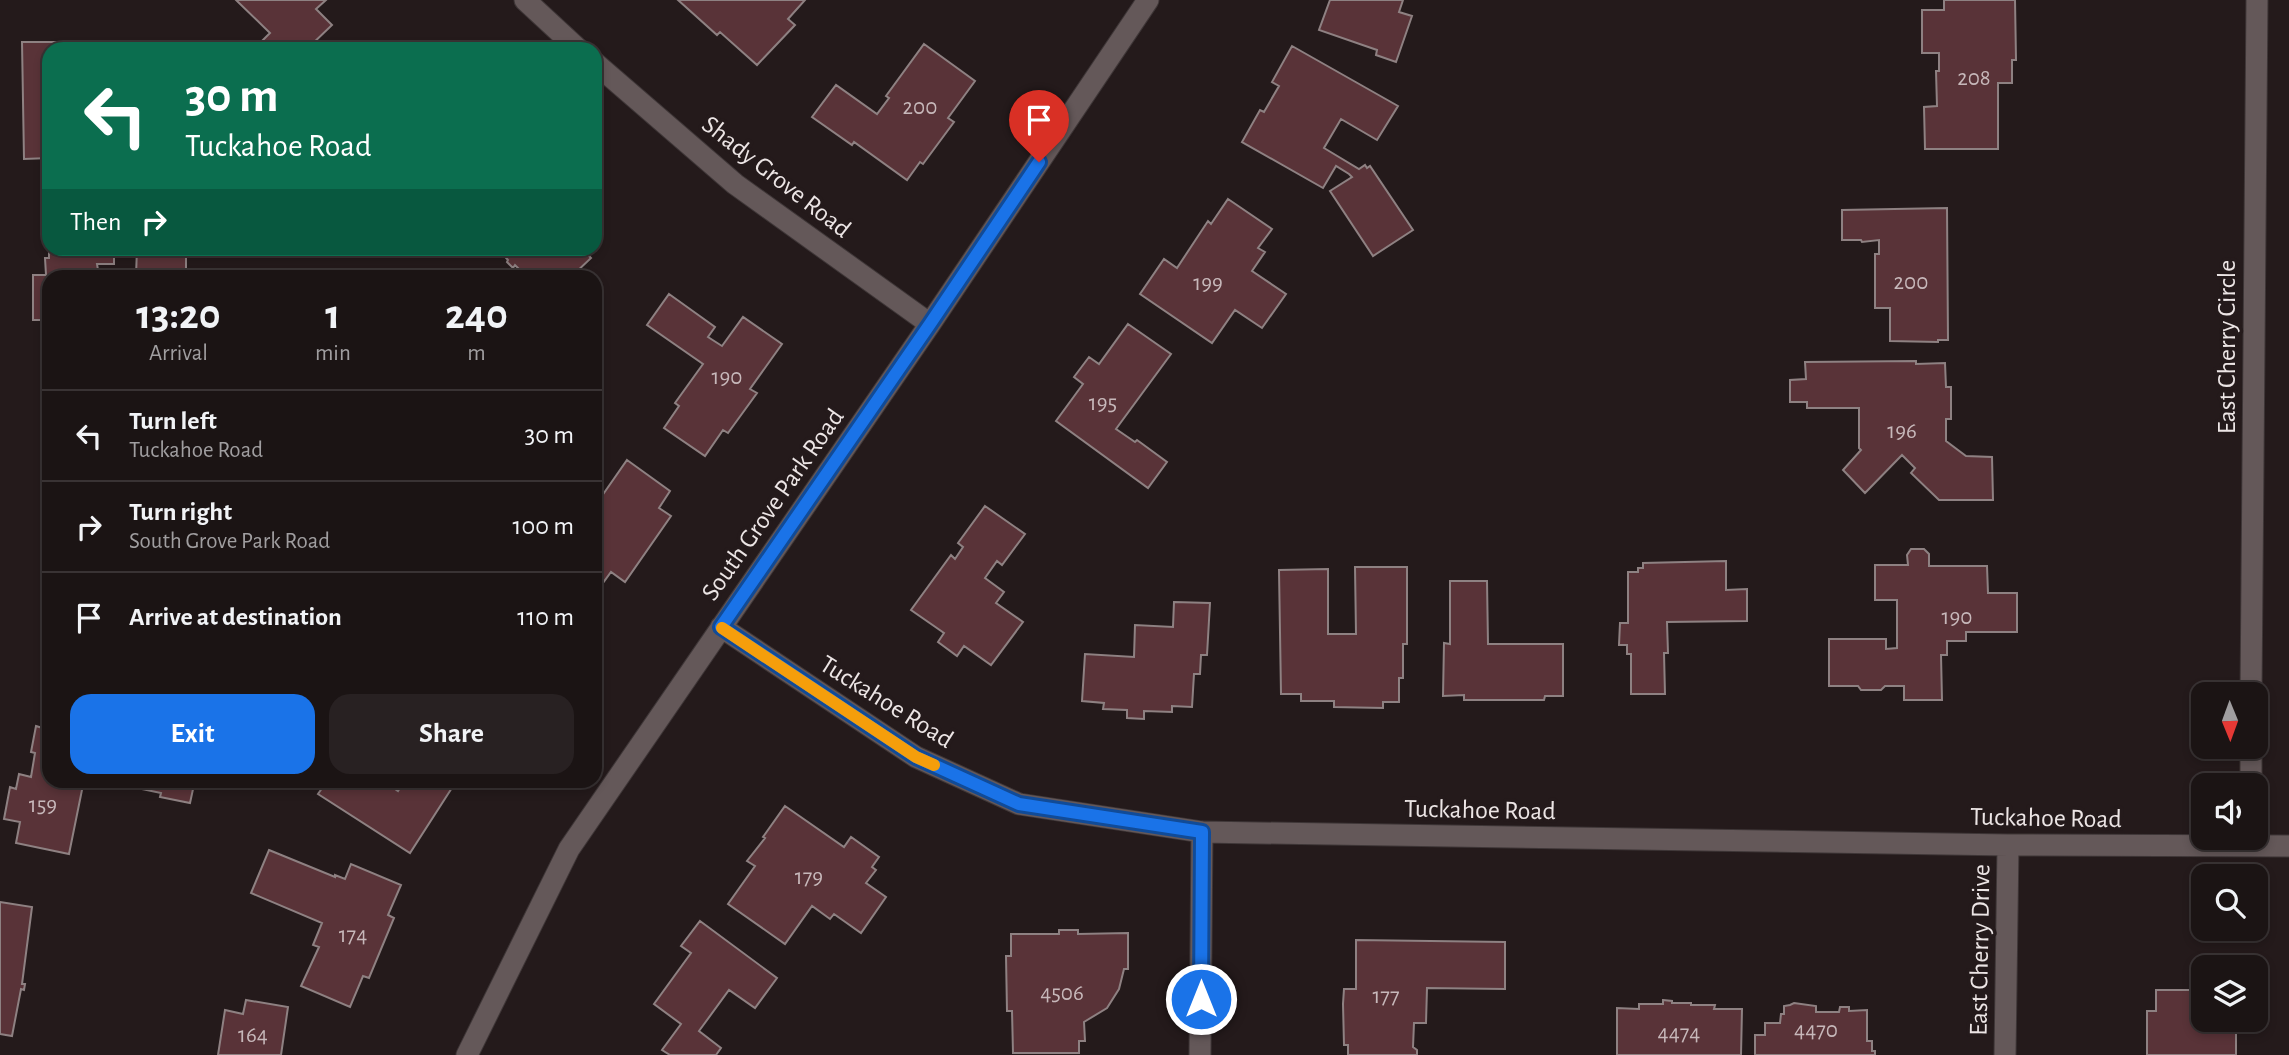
<!DOCTYPE html>
<html lang="en">
<head>
<meta charset="utf-8">
<style>
	:root { --surface:#1b1414; --page:#282122; --text:#f1f3f6; --muted:#a09ea0; --line:#393334; --accent:#1a73e8 }
	body { margin:0; font-family:"Alegreya Sans",sans-serif; background:var(--page); color:var(--text); height:100vh; display:flex; flex-direction:column; font-size:26px; white-space:nowrap }
	* { box-sizing:border-box; margin:0 }
	p { font-size:23px; color:var(--muted) }
	.icon { flex:none; width:38px; height:38px; fill:none; stroke:currentColor; stroke-width:2; stroke-linecap:round; stroke-linejoin:round }
	.map { position:relative; flex:1; overflow:hidden }
	.sheet { position:absolute; left:42px; top:270px; width:560px; height:518px; display:flex; flex-direction:column; background:var(--surface); border-radius:21px; box-shadow:0 4px 10px #0003,0 0 0 2px var(--line) }
	.sheet>* { flex:none }
	.hud { position:absolute; left:42px; top:42px; width:560px; height:214px; border-radius:21px; box-shadow:0 4px 10px #0003,0 0 0 2px var(--line); background:#0b6e4f; color:#fff; overflow:hidden }
	.needle { width:46px; rotate:179deg }
	.buttons { position:absolute; left:2191px; top:682px; display:grid; gap:14px }
	.buttons a { display:grid; place-items:center; width:77px; height:77px; border-radius:14px; background:var(--surface); box-shadow:0 4px 10px #0003,0 0 0 2px var(--line); font-size:35px }
	.pin { position:absolute; display:grid; place-items:center; width:60px; height:60px; color:#fff; margin:-72px -30px; border-radius:50% 50% 50% 0; rotate:-45deg; box-shadow:0 0 7px #0007 }
	.pin .icon { rotate:45deg }
	.me { position:absolute; width:77px; margin:-38px; rotate:0deg; stroke-linejoin:round; filter:drop-shadow(0 0 5px #0008) }
	.turn { display:flex; align-items:center; gap:24px; height:147px; padding:0 28px; font-size:32px }
	.turn .icon { width:91px; height:91px; stroke-width:2.5 }
	.turn b { display:block; font-size:49px; line-height:60px }
	.then { display:flex; align-items:center; height:66px; padding:0 28px; background:#0003; gap:14px; font-size:26px }
	.eta { display:flex; justify-content:space-evenly; align-items:center; height:119px; text-align:center }
	.eta b { font-size:42px; font-weight:700; line-height:49px }
	.action { display:flex; gap:14px; margin-top:auto; padding:14px 28px }
	.action a { flex:1; height:80px; border-radius:21px; background:var(--accent); color:#fff; font-size:28px; font-weight:700; line-height:80px; text-align:center }
	.action a+a { background:var(--page); color:var(--text) }
	ul { padding:0; list-style:none }
	li { display:flex; align-items:center; gap:21px; height:91px; padding:0 28px; border-top:2px solid var(--line) }
	li div { flex:1 }
	li b { display:block; font-size:26px }
	li em { font-style:normal }
	.map>svg:first-child { display:block }
</style>
</head>
<body>
<div class="map">
<svg width="2289" height="1055" viewBox="0 0 2289 1055">
	<rect width="100%" height="100%" fill="#241a1b"/>
	<path fill="#593338" stroke="#8e8182" stroke-width="2" d="M 236,0 L 326,0 L 316,9 L 332,25 L 307,49 L 254,49 L 270,33 Z
		M 678,0 L 805,0 L 788,19 L 795,25 L 757,65 L 720,32 L 717,35 Z
		M 1330,0 L 1403,0 L 1399,12 L 1412,16 L 1396,62 L 1376,55 L 1377,50 L 1319,30 Z
		M 1944,0 L 2015,0 L 2016,60 L 2012,60 L 2012,83 L 1998,83 L 1998,149 L 1925,149 L 1924,107 L 1937,106 L 1936,71 L 1939,71 L 1939,53 L 1922,53 L 1922,10 L 1944,10 Z
		M 22,42 L 136,42 L 136,49 L 49,49 L 49,158 L 24,159 Z
		M 924,44 L 975,81 L 948,118 L 954,122 L 923,164 L 920,162 L 907,180 L 854,142 L 852,145 L 812,117 L 836,85 L 877,114 L 889,98 L 886,96 Z
		M 1292,46 L 1398,106 L 1377,140 L 1341,119 L 1324,148 L 1359,169 L 1365,165 L 1367,168 L 1370,166 L 1413,230 L 1373,256 L 1330,191 L 1352,177 L 1349,174 L 1336,166 L 1323,188 L 1242,142 L 1260,110 L 1264,112 L 1279,86 L 1272,82 Z
		M 1228,199 L 1272,229 L 1258,248 L 1265,252 L 1252,271 L 1286,294 L 1262,328 L 1235,310 L 1212,343 L 1140,294 L 1164,259 L 1177,268 L 1208,221 L 1211,224 Z
		M 1947,208 L 1948,340 L 1938,340 L 1938,342 L 1890,341 L 1890,308 L 1875,308 L 1875,254 L 1879,254 L 1879,240 L 1862,242 L 1861,240 L 1842,240 L 1842,210 Z
		M 49,240 L 49,248 L 114,248 L 114,264 L 97,264 L 99,276 L 49,276 L 49,335 L 46,335 L 46,320 L 33,320 L 33,275 L 46,275 L 45,258 L 49,258 Z
		M 137,248 L 186,248 L 186,276 L 136,276 Z
		M 497,248 L 581,248 L 591,258 L 572,276 L 514,276 L 520,270 L 515,265 L 513,268 L 507,262 L 508,260 Z
		M 669,294 L 715,327 L 708,337 L 722,346 L 743,317 L 782,344 L 750,389 L 757,393 L 728,433 L 723,430 L 705,456 L 664,428 L 679,406 L 675,403 L 703,364 L 647,325 Z
		M 1128,324 L 1171,354 L 1116,429 L 1135,442 L 1137,440 L 1167,462 L 1148,488 L 1056,421 L 1083,384 L 1074,377 L 1089,357 L 1099,364 Z
		M 1916,361 L 1916,364 L 1945,363 L 1946,387 L 1951,387 L 1951,419 L 1946,419 L 1946,441 L 1966,456 L 1992,457 L 1993,500 L 1939,500 L 1911,473 L 1915,468 L 1902,455 L 1865,493 L 1843,470 L 1861,450 L 1859,448 L 1859,408 L 1807,408 L 1807,402 L 1790,402 L 1790,380 L 1806,379 L 1805,362 Z
		M 627,460 L 670,491 L 659,508 L 671,516 L 625,582 L 611,572 L 600,587 L 595,583 L 595,501 L 597,503 Z
		M 985,506 L 1025,534 L 1002,565 L 997,561 L 985,578 L 1004,592 L 996,603 L 1023,622 L 991,665 L 964,646 L 957,656 L 938,642 L 944,633 L 911,610 L 951,555 L 955,559 L 963,547 L 958,543 Z
		M 1911,549 L 1924,549 L 1929,554 L 1929,566 L 1987,566 L 1988,593 L 2017,593 L 2017,632 L 1966,632 L 1966,641 L 1947,641 L 1947,655 L 1941,655 L 1942,700 L 1904,700 L 1904,686 L 1885,686 L 1881,690 L 1861,690 L 1858,686 L 1829,686 L 1829,639 L 1886,639 L 1886,649 L 1897,648 L 1897,600 L 1875,600 L 1875,565 L 1908,565 L 1907,555 Z
		M 1726,561 L 1726,590 L 1747,589 L 1747,621 L 1667,622 L 1668,653 L 1664,653 L 1665,694 L 1631,694 L 1631,654 L 1627,654 L 1627,645 L 1619,645 L 1620,623 L 1628,623 L 1628,572 L 1638,572 L 1638,568 L 1643,568 L 1643,563 Z
		M 1355,567 L 1407,567 L 1407,644 L 1403,644 L 1403,678 L 1399,678 L 1399,702 L 1383,702 L 1383,708 L 1334,707 L 1334,701 L 1301,701 L 1301,694 L 1281,694 L 1279,570 L 1328,569 L 1328,634 L 1356,634 Z
		M 1450,581 L 1487,581 L 1488,644 L 1563,644 L 1563,696 L 1545,696 L 1544,700 L 1464,700 L 1464,695 L 1443,696 L 1444,643 L 1450,644 Z
		M 1174,602 L 1210,603 L 1207,655 L 1201,655 L 1200,674 L 1194,674 L 1192,707 L 1172,706 L 1172,712 L 1144,711 L 1144,719 L 1127,718 L 1127,710 L 1103,709 L 1104,703 L 1082,701 L 1085,654 L 1134,657 L 1135,625 L 1173,627 Z
		M 36,726 L 49,730 L 49,780 L 84,780 L 69,854 L 16,843 L 20,822 L 4,819 L 10,787 L 16,789 L 19,774 L 31,777 L 35,753 L 31,752 Z
		M 99,780 L 195,780 L 190,803 L 160,797 L 161,793 Z
		M 320,780 L 382,780 L 398,791 L 405,780 L 457,780 L 410,853 L 318,794 L 325,784 Z
		M 785,806 L 844,847 L 851,837 L 879,857 L 872,867 L 876,870 L 866,883 L 886,897 L 861,933 L 834,914 L 830,919 L 812,906 L 785,944 L 728,904 L 755,866 L 747,861 L 765,838 L 763,837 Z
		M 269,850 L 335,877 L 335,875 L 345,879 L 351,864 L 401,885 L 388,915 L 394,918 L 369,978 L 363,976 L 350,1007 L 301,986 L 319,947 L 313,945 L 322,923 L 251,893 Z
		M 0,902 L 32,907 L 22,984 L 25,984 L 24,990 L 21,989 L 12,1036 L 0,1034 Z
		M 700,921 L 777,978 L 755,1008 L 729,990 L 699,1031 L 721,1048 L 716,1055 L 670,1055 L 662,1050 L 681,1024 L 654,1004 L 691,953 L 681,946 Z
		M 1059,930 L 1078,930 L 1078,934 L 1128,933 L 1128,969 L 1124,969 L 1119,989 L 1107,1008 L 1084,1022 L 1085,1041 L 1079,1041 L 1079,1053 L 1013,1053 L 1012,1011 L 1007,1011 L 1006,956 L 1011,956 L 1011,934 L 1059,934 Z
		M 1356,940 L 1505,942 L 1505,989 L 1427,988 L 1426,1023 L 1414,1023 L 1413,1047 L 1417,1050 L 1417,1055 L 1348,1055 L 1348,1045 L 1344,1045 L 1343,1004 L 1344,989 L 1356,989 Z
		M 2156,990 L 2203,990 L 2203,1020 L 2236,1020 L 2236,1055 L 2147,1055 L 2147,1011 L 2156,1011 Z
		M 246,1000 L 288,1007 L 281,1055 L 218,1055 L 225,1010 L 243,1014 Z
		M 1663,1000 L 1672,1001 L 1672,1003 L 1691,1003 L 1691,1005 L 1715,1005 L 1714,1009 L 1742,1009 L 1741,1055 L 1617,1055 L 1617,1008 L 1639,1009 L 1639,1004 L 1663,1004 Z
		M 1794,1003 L 1816,1006 L 1816,1012 L 1839,1012 L 1840,1007 L 1849,1007 L 1849,1011 L 1867,1010 L 1867,1041 L 1872,1041 L 1872,1051 L 1875,1051 L 1875,1055 L 1755,1055 L 1755,1035 L 1765,1035 L 1765,1023 L 1780,1023 L 1781,1014 L 1784,1014 L 1784,1006 L 1790,1005 Z"/>
	<g fill="none" stroke-linecap="round" stroke-linejoin="round">
		<g stroke="#3e3637" stroke-width="23">
			<path id="street" d="M 525,0 L 578,49
				M 595,63 L 735,184 L 930,324
				M 721,627 L 916,757 L 1019,804 L 1202,832 L 2008,845 L 2289,846
				M 2251,695 L 2257,0
				M 2251,786 L 2251,747
				M 467,1055 L 569,849 L 930,324 L 1148,0
				M 1200,1055 L 1202,832
				M 2005,1055 L 2008,845"/>
		</g>
		<use href="#street" stroke="#645859" stroke-width="21"/>
	</g>
	<g fill="none" stroke-linecap="round" stroke-linejoin="round">
		<g stroke="#114b97" stroke-width="18">
			<path id="route" d="M 1039,162 L 930,324 L 721,627 L 916,757 L 1019,804 L 1202,832 L 1201,999"/>
		</g>
		<use href="#route" stroke="#1a73e8" stroke-width="12"/>
		<path stroke="#f59e0b" stroke-width="12" d="M 722,628 L 916,757 L 934,765"/>
	</g>
	<g text-anchor="middle" stroke-width="7" stroke-linejoin="round" paint-order="stroke">
		<g font-size="23" fill="#c7b8ba">
			<text x="1974" y="85">208</text>
			<text x="920" y="114">200</text>
			<text x="1911" y="289">200</text>
			<text x="1208" y="290">199</text>
			<text x="727" y="384">190</text>
			<text x="1103" y="410">195</text>
			<text x="1902" y="438">196</text>
			<text x="1957" y="624">190</text>
			<text x="43" y="812">159</text>
			<text x="809" y="884">179</text>
			<text x="353" y="942">174</text>
			<text x="1062" y="1000">4506</text>
			<text x="1386" y="1003">177</text>
			<text x="1816" y="1037">4470</text>
			<text x="1679" y="1040">4474</text>
			<text x="253" y="1042">164</text>
		</g>
		<g font-size="26" fill="#ece5e5" stroke="#241a1b">
			<text transform="translate(777 176) rotate(38)" y="9">Shady Grove Road</text>
			<text transform="translate(2226 347) rotate(-90)" y="9">East Cherry Circle</text>
			<text transform="translate(772 504) rotate(-55)" y="9">South Grove Park Road</text>
			<text transform="translate(887 701) rotate(32)" y="9">Tuckahoe Road</text>
			<text transform="translate(1480 809) rotate(1)" y="9">Tuckahoe Road</text>
			<text transform="translate(2046 817) rotate(1)" y="9">Tuckahoe Road</text>
			<text transform="translate(1979 950) rotate(-89)" y="9">East Cherry Drive</text>
		</g>
	</g>
</svg>
<div class="buttons">
<a><svg class="needle" viewBox="-14 -14 28 28"><path d="M0-13l5 13h-10z" fill="#e53935"/><path d="M0 13l5-13h-10z" fill="#a09ea0"/></svg></a>
<a><svg class="icon" aria-label="sound" viewBox="0 0 24 24"><path d="M4 9h4l5-4v14l-5-4H4zM17 9q2 3 0 6"/></svg></a>
<a><svg class="icon" aria-label="search" viewBox="0 0 24 24"><circle cx="10" cy="10" r="6"/><path d="M15 15l6 6"/></svg></a>
<a><svg class="icon" aria-label="layers" viewBox="0 0 24 24"><path d="M12 4l9 5-9 5-9-5zM3 14l9 5 9-5"/></svg></a>
</div>
<div class="pin" style="left:1039px;top:162px;background:#d93025"><svg class="icon" aria-label="arrive" viewBox="0 0 24 24"><path d="M6 21V4h12l-3 4 3 4H6"/></svg></div>
<svg class="me" style="left:1201px;top:999px" viewBox="-20 -20 40 40"><circle r="17" fill="#1a73e8" stroke="#fff" stroke-width="3"/><path d="M0-11L8 9 0 5-8 9z" fill="#fff"/></svg>
<div class="hud">
<div class="turn"><svg class="icon" aria-label="left" viewBox="0 0 24 24"><path d="M17 20v-9H6M10 6l-5 5 5 5"/></svg><div><b>30 m</b>Tuckahoe Road</div></div>
<div class="then">Then<svg class="icon" aria-label="right" viewBox="0 0 24 24"><path d="M7 20v-9h11M14 6l5 5-5 5"/></svg></div>
</div>
<section class="sheet">
<div class="eta">
<div><b>13:20</b><p>Arrival</p></div>
<div><b>1</b><p>min</p></div>
<div><b>240</b><p>m</p></div>
</div>
<ul>
<li><svg class="icon" aria-label="left" viewBox="0 0 24 24"><path d="M17 20v-9H6M10 6l-5 5 5 5"/></svg><div><b>Turn left</b><p>Tuckahoe Road</p></div><em>30 m</em></li>
<li><svg class="icon" aria-label="right" viewBox="0 0 24 24"><path d="M7 20v-9h11M14 6l5 5-5 5"/></svg><div><b>Turn right</b><p>South Grove Park Road</p></div><em>100 m</em></li>
<li><svg class="icon" aria-label="arrive" viewBox="0 0 24 24"><path d="M6 21V4h12l-3 4 3 4H6"/></svg><div><b>Arrive at destination</b></div><em>110 m</em></li>
</ul>
<div class="action"><a>Exit</a><a>Share</a></div>
</section>
</div>
</body>
</html>
